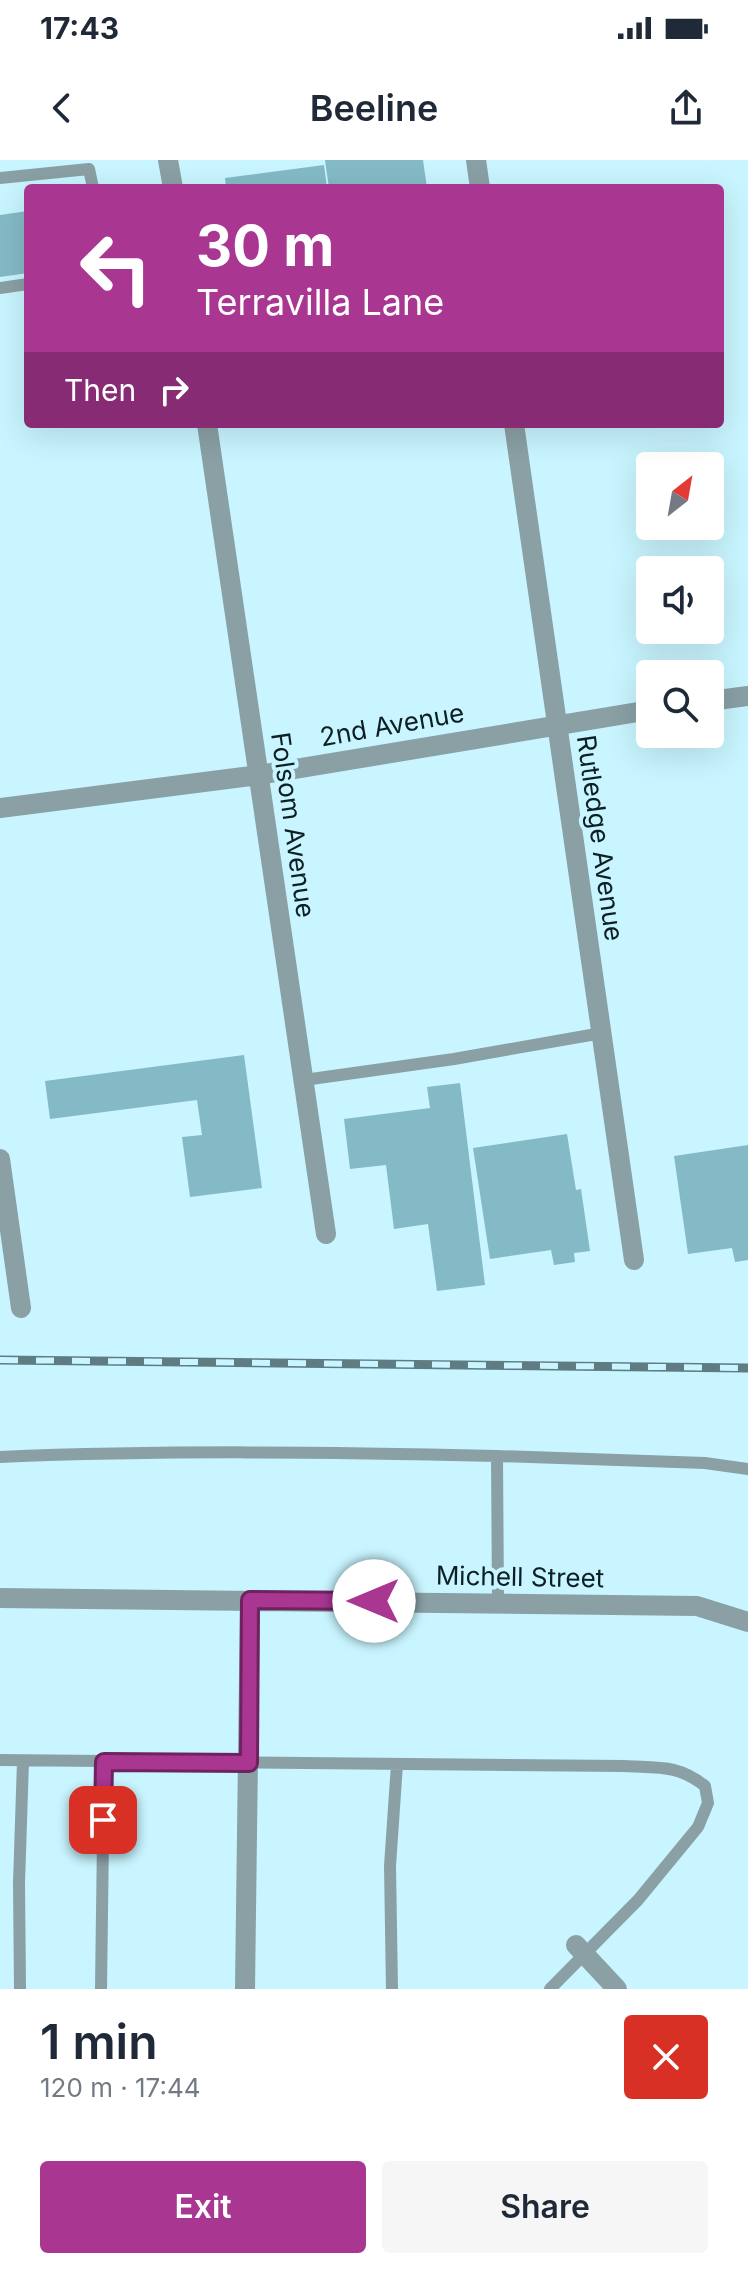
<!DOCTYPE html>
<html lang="en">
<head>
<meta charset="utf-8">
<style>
	:root { --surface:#fff; --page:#f6f6f7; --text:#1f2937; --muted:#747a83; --accent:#a93691 }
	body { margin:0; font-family:Inter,sans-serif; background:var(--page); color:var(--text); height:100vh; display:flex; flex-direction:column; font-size:30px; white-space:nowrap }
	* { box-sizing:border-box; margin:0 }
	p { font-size:26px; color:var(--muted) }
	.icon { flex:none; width:44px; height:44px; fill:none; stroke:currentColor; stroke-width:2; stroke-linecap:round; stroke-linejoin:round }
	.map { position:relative; height:1829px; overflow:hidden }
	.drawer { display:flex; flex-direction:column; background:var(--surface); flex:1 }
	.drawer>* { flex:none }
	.guide { position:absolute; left:24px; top:24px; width:700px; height:244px; border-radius:8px; box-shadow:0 8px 32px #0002; background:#a93691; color:#fff; overflow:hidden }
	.needle { width:52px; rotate:31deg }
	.controls { position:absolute; left:636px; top:292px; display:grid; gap:16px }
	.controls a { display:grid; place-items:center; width:88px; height:88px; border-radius:8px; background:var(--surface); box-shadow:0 8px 32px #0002; font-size:40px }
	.pin { position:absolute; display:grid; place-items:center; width:68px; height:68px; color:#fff; margin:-34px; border-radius:16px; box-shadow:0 4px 12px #0006 }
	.me { position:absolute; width:88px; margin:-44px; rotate:270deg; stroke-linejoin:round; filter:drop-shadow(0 0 6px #0008) }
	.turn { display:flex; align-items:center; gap:28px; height:168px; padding:0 40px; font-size:36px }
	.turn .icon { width:104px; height:104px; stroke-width:2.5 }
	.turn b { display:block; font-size:56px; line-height:68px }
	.then { display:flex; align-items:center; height:76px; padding:0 40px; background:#0003; gap:16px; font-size:30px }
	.round { display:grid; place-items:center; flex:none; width:84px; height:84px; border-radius:8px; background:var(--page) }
	.overview { display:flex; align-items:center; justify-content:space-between; height:136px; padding:0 40px }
	h1 { font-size:48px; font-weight:600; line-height:60px }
	.button { display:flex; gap:16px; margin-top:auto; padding:16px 40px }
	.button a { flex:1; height:92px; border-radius:8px; background:var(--accent); color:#fff; font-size:32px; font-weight:600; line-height:92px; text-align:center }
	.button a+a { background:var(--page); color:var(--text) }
	.status { display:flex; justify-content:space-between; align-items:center; height:56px; padding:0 40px; background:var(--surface); direction:ltr }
	.status svg { height:22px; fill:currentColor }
	header { display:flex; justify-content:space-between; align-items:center; height:104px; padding:0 40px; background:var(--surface); font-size:36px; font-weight:600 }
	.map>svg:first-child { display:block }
</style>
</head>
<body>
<div class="status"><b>17:43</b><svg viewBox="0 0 49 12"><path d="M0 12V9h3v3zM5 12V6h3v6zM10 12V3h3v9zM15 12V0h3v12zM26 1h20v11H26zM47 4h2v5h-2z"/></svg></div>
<header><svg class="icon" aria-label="back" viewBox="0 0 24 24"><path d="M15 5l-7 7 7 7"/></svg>Beeline<svg class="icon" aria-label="share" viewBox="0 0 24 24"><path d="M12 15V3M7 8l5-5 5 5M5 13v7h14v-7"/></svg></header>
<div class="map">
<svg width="748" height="1829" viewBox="0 0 748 1829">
	<rect width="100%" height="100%" fill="#c8f5ff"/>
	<path fill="#84bac6" d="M 325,0 L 423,0 L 427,28 L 329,28 Z
		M 324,5 L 327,28 L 226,28 L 225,18 Z
		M 28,51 L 28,113 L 0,117 L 0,55 Z
		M 244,895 L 262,1028 L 190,1037 L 182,977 L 202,975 L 197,940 L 50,959 L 45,921 Z
		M 460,923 L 485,1125 L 437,1131 L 428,1064 L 394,1069 L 386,1005 L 350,1009 L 344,959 L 430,948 L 427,927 Z
		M 567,974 L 576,1030 L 581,1029 L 590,1091 L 574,1093 L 575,1102 L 554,1105 L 551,1090 L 490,1099 L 473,988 Z
		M 748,985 L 748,1100 L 735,1102 L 732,1088 L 688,1094 L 674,996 Z"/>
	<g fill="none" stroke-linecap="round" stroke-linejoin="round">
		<path stroke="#8aa0a5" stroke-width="12" d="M 0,18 L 89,9 L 93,28
			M 0,128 L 28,124
			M 304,920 L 454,899 L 602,873
			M 0,1297 C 166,1290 331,1292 497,1296
			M 498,1442 L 497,1296 L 705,1303 L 748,1309
			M 0,1600 L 624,1606 C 658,1608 677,1604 705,1626 L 708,1643 L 698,1667 L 638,1740 L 550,1829
			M 20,1829 L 19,1723 L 23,1601
			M 101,1829 L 104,1602
			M 392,1829 L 390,1706 L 397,1604"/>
		<path stroke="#8aa0a5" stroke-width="20" d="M 168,0 L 173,28
			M 476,0 L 480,28
			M 207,264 L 326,1074
			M 514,264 L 634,1100
			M 710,541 L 748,536
			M 0,648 L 259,615 L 650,550
			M 0,999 L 21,1148
			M 0,1438 L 697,1446 L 748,1462
			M 576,1785 L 617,1829
			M 245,1829 L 250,1440"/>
		<g stroke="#5f7c83" stroke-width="9">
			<path id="rail" d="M 0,1200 L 748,1208"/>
		</g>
		<use href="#rail" stroke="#c8f5ff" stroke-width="6" stroke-dasharray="18" stroke-linecap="butt"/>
	</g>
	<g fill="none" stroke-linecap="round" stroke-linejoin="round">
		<g stroke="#6e235e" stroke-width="20">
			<path id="route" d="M 103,1660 L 104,1602 L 249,1603 L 250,1440 L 374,1441"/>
		</g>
		<use href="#route" stroke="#a93691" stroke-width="14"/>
	</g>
	<g text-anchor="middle" stroke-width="8" stroke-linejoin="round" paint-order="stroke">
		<g font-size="26" fill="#0e1f23" stroke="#c8f5ff">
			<text transform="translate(392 565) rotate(-10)" y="9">2nd Avenue</text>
			<text transform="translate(293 665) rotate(82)" y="9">Folsom Avenue</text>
			<text transform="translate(600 678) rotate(82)" y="9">Rutledge Avenue</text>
			<text transform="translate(520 1417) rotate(1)" y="9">Michell Street</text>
		</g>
	</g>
</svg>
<div class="controls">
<a><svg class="needle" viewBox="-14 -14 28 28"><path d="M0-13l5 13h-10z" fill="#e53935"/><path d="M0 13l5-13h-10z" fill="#747a83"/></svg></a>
<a><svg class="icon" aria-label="sound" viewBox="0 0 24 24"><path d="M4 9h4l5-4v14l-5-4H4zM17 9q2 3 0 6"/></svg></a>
<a><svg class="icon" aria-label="search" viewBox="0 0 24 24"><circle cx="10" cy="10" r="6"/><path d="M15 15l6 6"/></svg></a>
</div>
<div class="pin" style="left:103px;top:1660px;background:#d93025"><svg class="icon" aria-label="arrive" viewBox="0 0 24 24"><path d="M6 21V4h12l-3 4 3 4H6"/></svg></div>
<svg class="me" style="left:374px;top:1441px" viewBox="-20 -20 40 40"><circle r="19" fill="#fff"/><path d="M0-13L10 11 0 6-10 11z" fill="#a93691"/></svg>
<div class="guide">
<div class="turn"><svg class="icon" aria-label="left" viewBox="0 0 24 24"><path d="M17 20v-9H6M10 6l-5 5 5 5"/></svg><div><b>30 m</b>Terravilla Lane</div></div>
<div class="then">Then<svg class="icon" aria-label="right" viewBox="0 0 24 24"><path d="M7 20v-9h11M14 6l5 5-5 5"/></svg></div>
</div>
</div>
<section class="drawer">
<div class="overview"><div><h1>1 min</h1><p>120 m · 17:44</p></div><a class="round" style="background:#d93025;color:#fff"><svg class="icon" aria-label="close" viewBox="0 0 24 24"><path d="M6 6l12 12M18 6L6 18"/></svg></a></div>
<div class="button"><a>Exit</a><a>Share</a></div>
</section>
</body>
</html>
